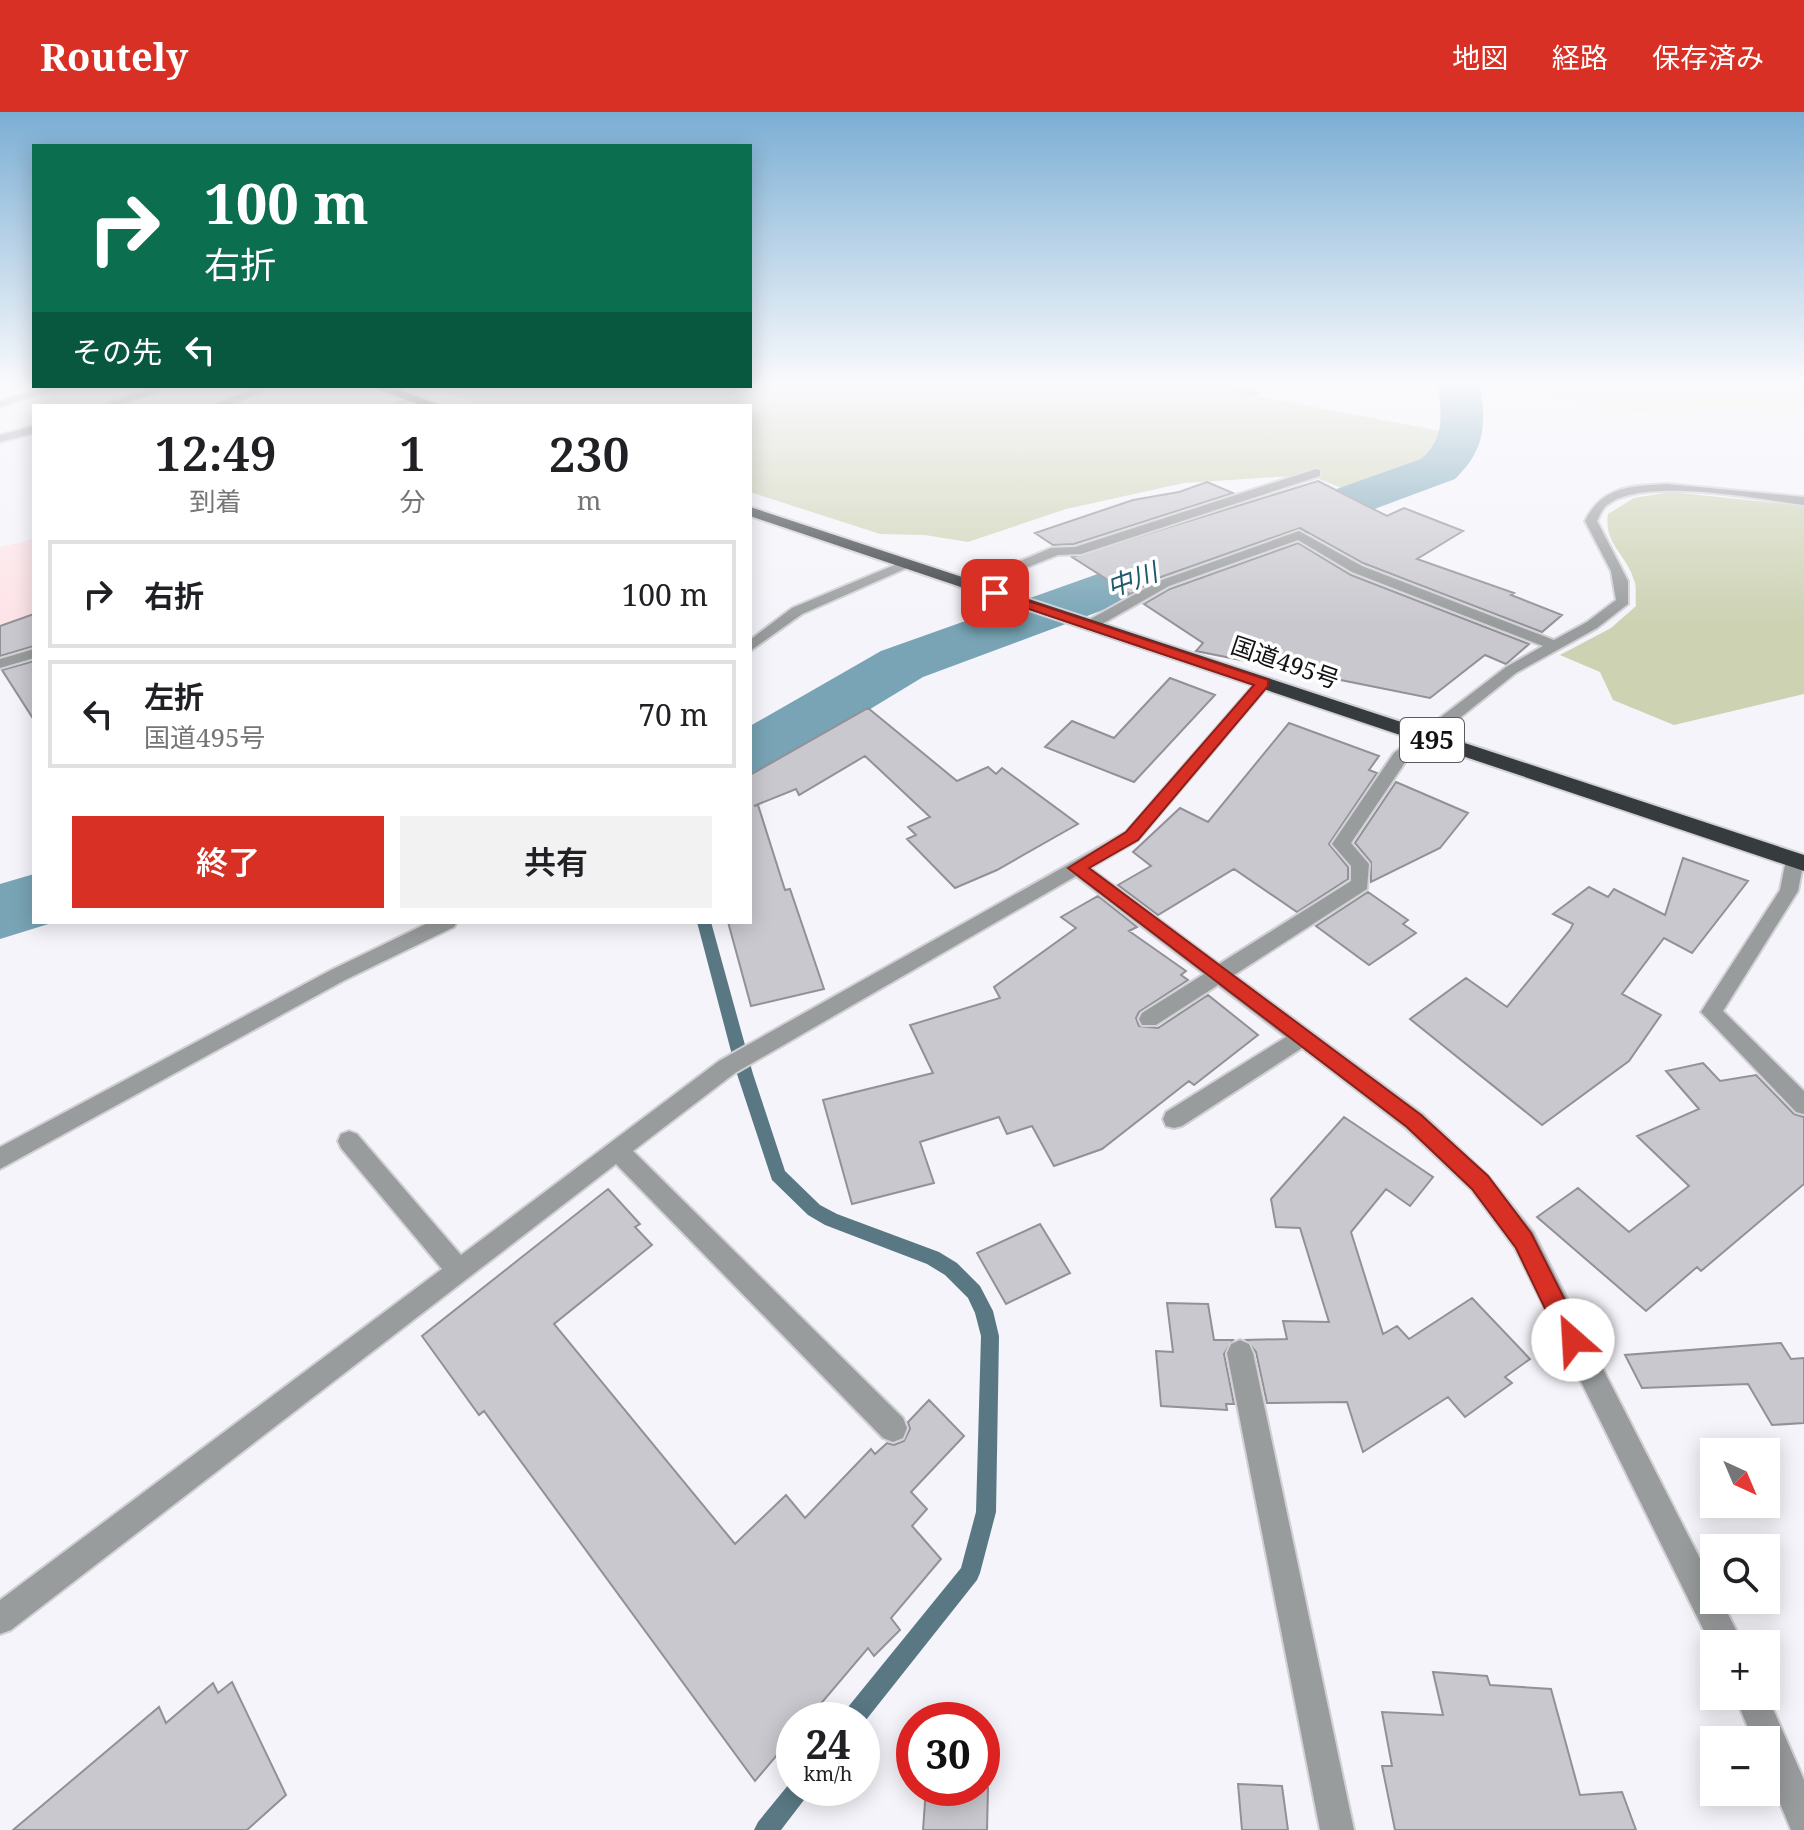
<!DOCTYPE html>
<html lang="ja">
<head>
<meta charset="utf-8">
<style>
	:root { --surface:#fff; --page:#f2f2f2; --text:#202124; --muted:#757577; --line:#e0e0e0; --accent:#d93025 }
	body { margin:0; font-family:"Noto Serif","Noto Sans JP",serif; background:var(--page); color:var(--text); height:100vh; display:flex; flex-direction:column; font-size:30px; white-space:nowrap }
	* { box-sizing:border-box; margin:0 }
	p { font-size:26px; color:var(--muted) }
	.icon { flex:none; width:44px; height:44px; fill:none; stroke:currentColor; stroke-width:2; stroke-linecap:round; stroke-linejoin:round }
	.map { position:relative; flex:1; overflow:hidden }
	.side { position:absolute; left:32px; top:292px; width:720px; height:520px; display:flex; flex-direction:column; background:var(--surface); border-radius:0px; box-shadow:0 4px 20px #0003 }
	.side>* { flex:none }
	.hud { position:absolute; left:32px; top:32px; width:720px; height:244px; border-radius:0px; box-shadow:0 4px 20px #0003; background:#0b6e4f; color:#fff; overflow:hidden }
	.needle { width:52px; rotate:136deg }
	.buttons { position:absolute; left:1700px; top:1326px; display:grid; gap:16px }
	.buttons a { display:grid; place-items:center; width:80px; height:80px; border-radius:0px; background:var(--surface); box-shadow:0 4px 20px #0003; font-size:40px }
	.speed { position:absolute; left:776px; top:1590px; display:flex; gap:16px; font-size:40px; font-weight:700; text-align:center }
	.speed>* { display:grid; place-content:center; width:104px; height:104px; border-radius:50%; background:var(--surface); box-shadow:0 4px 20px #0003; line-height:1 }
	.speed small { font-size:20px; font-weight:400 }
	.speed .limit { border:12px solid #d22; background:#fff; color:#111 }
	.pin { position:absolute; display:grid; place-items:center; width:68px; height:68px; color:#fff; margin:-34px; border-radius:16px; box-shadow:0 4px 12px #0006 }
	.me { position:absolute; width:88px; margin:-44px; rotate:334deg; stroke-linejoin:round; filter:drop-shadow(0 0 6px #0008) }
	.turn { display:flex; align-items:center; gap:28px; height:168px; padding:0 40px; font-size:36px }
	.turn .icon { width:104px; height:104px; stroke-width:2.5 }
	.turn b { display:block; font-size:56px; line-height:68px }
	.then { display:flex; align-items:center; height:76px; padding:0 40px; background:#0003; gap:16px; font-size:30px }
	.eta { display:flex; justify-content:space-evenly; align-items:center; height:136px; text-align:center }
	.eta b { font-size:48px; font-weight:600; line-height:56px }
	.action { display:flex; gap:16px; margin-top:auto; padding:16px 40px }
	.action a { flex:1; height:92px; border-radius:0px; background:var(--accent); color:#fff; font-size:32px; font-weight:600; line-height:92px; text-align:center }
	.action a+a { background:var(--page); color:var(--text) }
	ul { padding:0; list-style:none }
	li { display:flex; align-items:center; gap:24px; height:108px; margin:0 16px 12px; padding:0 24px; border:4px solid var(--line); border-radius:0px }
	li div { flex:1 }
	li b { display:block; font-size:30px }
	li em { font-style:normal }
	header { display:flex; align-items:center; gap:48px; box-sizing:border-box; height:112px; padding:0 40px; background:var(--accent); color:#fff }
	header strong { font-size:38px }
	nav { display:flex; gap:44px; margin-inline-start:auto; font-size:28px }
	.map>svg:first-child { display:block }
</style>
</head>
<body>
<header>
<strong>Routely</strong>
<nav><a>地図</a><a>経路</a><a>保存済み</a></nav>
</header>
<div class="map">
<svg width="1804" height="1718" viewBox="0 0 1804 1718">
	<rect width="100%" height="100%" fill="#f5f4fa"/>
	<path fill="#fee3e7" d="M 34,427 L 34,536 L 0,547 L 0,435 Z"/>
	<path fill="#ccd2b2" d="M 750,271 L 1187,271 L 1447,320 L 1448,332 L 1419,354 L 1352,380 L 1301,360 L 1292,364 L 1184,371 L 1066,397 L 968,430 L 925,423 L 880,422 L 750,380 L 750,294 L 485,294 L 424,274 Z
		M 1671,380 L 1804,394 L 1804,582 L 1674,613 L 1613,588 L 1600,560 L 1560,543 L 1611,516 L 1636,494 C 1635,486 1637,475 1634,468 C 1627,443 1603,431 1608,402 L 1634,386 Z"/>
	<path fill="#f5ebc6" d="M 1466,271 L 1693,271 L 1804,282 L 1804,298 L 1730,295 L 1631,299 Z"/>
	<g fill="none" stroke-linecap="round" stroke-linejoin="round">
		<path fill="#597884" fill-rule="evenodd" d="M 697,810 L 711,810 L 753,962 L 785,1059 L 820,1093 L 837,1102 L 939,1140 L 957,1151 L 980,1174 L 993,1199 L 999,1224 L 996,1400 L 980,1461 L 977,1468 L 862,1613 L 862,1608 L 841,1608 L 844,1600 L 961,1456 L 976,1400 L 981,1224 L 975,1201 L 968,1186 L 945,1163 L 927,1152 L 825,1113 L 808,1103 L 772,1068 L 737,962 Z
			M 794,1666 L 794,1676 L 811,1676 L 807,1684 L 781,1718 L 754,1718 L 758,1710 Z"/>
		<path fill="#78a4b5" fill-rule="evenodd" d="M 1438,271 L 1480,271 C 1486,312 1486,337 1455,367 L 923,565 L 773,656 L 750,662 L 750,614 L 881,539 L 1421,347 C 1446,326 1441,301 1438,271 Z
			M 34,762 L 34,810 L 55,810 L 0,827 L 0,772 Z"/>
	</g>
	<path fill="#c9c8ce" stroke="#929197" stroke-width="2" d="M 1318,369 L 1387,404 L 1404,396 L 1463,419 L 1417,447 L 1514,481 L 1511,483 L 1562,503 L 1542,520 L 1363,451 L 1300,416 L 1158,466 L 1130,482 L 1072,445 Z
		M 1207,370 L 1233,381 L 1074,432 L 1053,433 L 1035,421 L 1133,388 L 1179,380 Z
		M 1298,431 L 1351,463 L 1529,532 L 1506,552 L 1485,543 L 1430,586 L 1196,539 L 1203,531 L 1144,492 L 1170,477 Z
		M 34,502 L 34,534 L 0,544 L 0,514 Z
		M 34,549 L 34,608 L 2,558 Z
		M 1170,566 L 1215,583 L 1134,670 L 1045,635 L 1072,609 L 1114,626 Z
		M 868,596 L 957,669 L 988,655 L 996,662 L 1002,656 L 1078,712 L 997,758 L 955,776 L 907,727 L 916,723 L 908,715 L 930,705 L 865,644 L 799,683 L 796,677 L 754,694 L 758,693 L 785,778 L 790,777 L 824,877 L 751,894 L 728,810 L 750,810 L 750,663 Z
		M 1289,611 L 1379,644 L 1369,658 L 1377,661 L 1329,732 L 1348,755 L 1348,767 L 1297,800 L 1234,757 L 1158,803 L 1118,773 L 1151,754 L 1133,740 L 1180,696 L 1208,710 Z
		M 1396,670 L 1468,701 L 1440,736 L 1371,770 L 1371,750 L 1355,731 Z
		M 1683,746 L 1748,769 L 1692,841 L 1664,826 L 1622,882 L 1661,903 L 1629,949 L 1542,1013 L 1410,907 L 1466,866 L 1507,895 L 1570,818 L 1573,812 L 1553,802 L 1589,775 L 1608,785 L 1614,777 L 1665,803 Z
		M 1368,780 L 1408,808 L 1403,812 L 1416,821 L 1369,853 L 1316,814 Z
		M 1098,784 L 1137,815 L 1129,819 L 1186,859 L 1181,863 L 1188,868 L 1139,900 L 1136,906 L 1139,914 L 1158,916 L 1208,883 L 1258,923 L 1194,973 L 1189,969 L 1102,1037 L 1054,1054 L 1032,1014 L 1007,1022 L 999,1005 L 920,1030 L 934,1071 L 852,1092 L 823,988 L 933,961 L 910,913 L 1000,886 L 994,875 L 1076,816 L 1061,805 Z
		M 1703,951 L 1720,969 L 1756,963 L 1794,1002 L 1804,1005 L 1804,1072 L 1701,1159 L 1697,1155 L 1646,1199 L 1537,1105 L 1578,1076 L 1629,1120 L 1689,1074 L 1637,1024 L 1699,997 L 1666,959 Z
		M 1344,1005 L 1433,1065 L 1410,1094 L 1386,1077 L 1351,1120 L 1383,1222 L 1397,1214 L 1409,1227 L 1472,1186 L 1530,1247 L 1505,1265 L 1512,1271 L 1465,1305 L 1448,1285 L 1363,1340 L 1347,1290 L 1267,1291 L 1256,1240 L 1246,1228 L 1287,1227 L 1283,1209 L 1329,1210 L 1300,1116 L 1276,1115 L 1271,1087 Z
		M 608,1077 L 640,1112 L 635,1115 L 652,1133 L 554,1212 L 735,1432 L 786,1383 L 805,1406 L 871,1337 L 875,1342 L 887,1331 L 894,1333 L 904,1329 L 910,1317 L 908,1310 L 929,1288 L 964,1324 L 911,1380 L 927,1397 L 912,1414 L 941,1447 L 891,1506 L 900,1518 L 874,1544 L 868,1536 L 807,1608 L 794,1608 L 794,1623 L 755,1669 L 484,1299 L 479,1303 L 422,1224 Z
		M 1040,1112 L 1070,1161 L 1006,1192 L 977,1141 Z
		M 1167,1191 L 1208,1192 L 1214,1228 L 1233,1228 L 1224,1242 L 1234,1292 L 1226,1292 L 1227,1298 L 1161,1294 L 1156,1239 L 1173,1240 Z
		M 1781,1231 L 1791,1247 L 1804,1246 L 1804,1311 L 1772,1313 L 1748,1272 L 1642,1276 L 1625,1243 Z
		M 1433,1560 L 1487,1564 L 1490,1573 L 1551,1577 L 1580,1683 L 1622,1680 L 1636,1718 L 1395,1718 L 1382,1654 L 1392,1654 L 1382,1600 L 1443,1603 Z
		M 232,1570 L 286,1683 L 247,1718 L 13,1718 L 159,1595 L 166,1611 L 213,1571 L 218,1581 Z
		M 1238,1672 L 1282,1674 L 1288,1718 L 1242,1718 Z
		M 926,1676 L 988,1676 L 987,1718 L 923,1718 Z"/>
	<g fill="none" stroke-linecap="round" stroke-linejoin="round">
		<g stroke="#d1d0d5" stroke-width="4">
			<path id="lane" d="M 34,537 L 34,546 L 0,556 L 0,547 Z"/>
		</g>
		<g stroke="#d1d0d5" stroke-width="4">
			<path id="street" d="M 1198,271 L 1221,271 L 1258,281 L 1253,284 Z
				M 47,274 L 63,274 L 0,295 L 0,289 Z
				M 146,274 L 165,277 L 117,294 L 101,294 L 149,277 Z
				M 260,274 L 275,274 L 227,294 L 212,294 Z
				M 415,284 L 420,287 L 419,289 L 389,294 Z
				M 34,314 L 34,321 L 0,330 L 0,323 Z
				M 1316,357 L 1320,358 L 1320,364 L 1081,442 L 1058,443 L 975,476 L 963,473 L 1051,436 L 1075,435 Z
				M 1667,372 L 1804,385 L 1804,393 C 1759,387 1643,364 1607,393 C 1602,397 1600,403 1597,409 L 1628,469 L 1628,492 L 1597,516 L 1516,561 L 1406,649 L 1351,731 L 1369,752 L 1367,777 L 1234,863 L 1422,1002 L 1488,1064 L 1533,1120 L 1714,1474 L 1714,1488 L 1721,1488 L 1743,1532 L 1714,1532 L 1714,1539 L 1515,1136 L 1472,1078 L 1406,1016 L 1302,936 L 1182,1014 L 1174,1016 L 1166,1014 L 1163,1007 L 1166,1000 L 1286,925 L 1218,873 L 1156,913 L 1142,913 L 1139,907 L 1142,901 L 1204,862 L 1076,764 L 735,961 L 633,1039 L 903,1306 L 907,1316 L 903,1326 L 893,1330 L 883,1326 L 616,1052 L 11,1518 L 0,1522 L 0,1488 L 442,1157 L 341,1036 L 338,1029 L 341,1022 L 349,1019 L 357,1022 L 461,1143 L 719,949 L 1126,720 L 1258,568 L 1263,566 L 1271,571 L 1268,574 L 1138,728 L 1090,756 L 1219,852 L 1351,769 L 1351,754 L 1332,732 L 1394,641 L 1506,555 L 1543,534 L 1352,460 L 1298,428 L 1169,474 L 1095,516 L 1085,516 L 1085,510 L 1159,469 L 1299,419 L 1362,454 L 1554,528 L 1587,510 L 1616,488 L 1611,459 L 1585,409 C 1602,374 1631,374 1667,372 Z
				M 904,449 L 916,452 L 802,502 L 750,539 L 750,528 L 792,496 Z
				M 1795,742 L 1804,748 L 1798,779 L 1723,899 L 1804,979 L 1804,1002 L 1796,1000 L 1701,900 L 1780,778 L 1786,748 Z
				M 430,810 L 457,810 L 454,815 L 345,868 L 0,1057 L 0,1035 L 331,858 Z
				M 1240,1228 L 1249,1232 L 1253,1241 L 1354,1718 L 1320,1718 L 1227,1241 L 1231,1232 Z
				M 1766,1581 L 1804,1668 L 1804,1718 L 1791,1718 L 1766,1658 L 1766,1628 L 1753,1628 L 1735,1584 L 1766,1584 Z"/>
		</g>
		<g stroke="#d1d0d5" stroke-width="4">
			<path id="highway" d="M 370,274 L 388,274 L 442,294 L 423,294 Z
				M 750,395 L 1804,743 L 1804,759 L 750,404 Z"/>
		</g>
		<use href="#lane" fill="#999c9d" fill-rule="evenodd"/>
		<use href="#street" fill="#999c9d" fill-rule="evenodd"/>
		<use href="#highway" fill="#363b3e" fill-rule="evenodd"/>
	</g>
	<linearGradient id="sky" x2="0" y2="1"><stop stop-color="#7baed4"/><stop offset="0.53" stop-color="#fafafd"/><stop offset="1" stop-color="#fafafd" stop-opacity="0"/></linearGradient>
	<rect width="1804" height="512" fill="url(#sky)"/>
	<path fill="#d93025" stroke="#8d1f18" stroke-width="2" d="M 995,478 L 1268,568 L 1268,574 L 1138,728 L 1089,756 L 1421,1003 L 1488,1064 L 1531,1121 L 1581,1220 L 1585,1228 L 1581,1236 L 1573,1240 L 1564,1236 L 1516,1136 L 1472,1077 L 1407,1015 L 1068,756 L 1126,720 L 1254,573 L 991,484 L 989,481 Z"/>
	<g text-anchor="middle" stroke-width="7" stroke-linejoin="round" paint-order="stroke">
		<g font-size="24" fill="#121113" stroke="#fff">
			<text transform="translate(1285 551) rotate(19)" y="8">国道495号</text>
		</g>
		<g font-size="26" font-style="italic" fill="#1f596c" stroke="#fff">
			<text transform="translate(1132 468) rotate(-20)" y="9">中川</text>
		</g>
		<rect fill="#fff" stroke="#59585a" stroke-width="2" x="1400" y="606" width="64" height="44" rx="6"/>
		<g font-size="26" font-weight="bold" fill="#121113">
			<text x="1432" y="637">495</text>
		</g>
	</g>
</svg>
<div class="buttons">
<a><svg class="needle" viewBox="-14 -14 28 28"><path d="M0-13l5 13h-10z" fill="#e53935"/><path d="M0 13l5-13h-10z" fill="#757577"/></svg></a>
<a><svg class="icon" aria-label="search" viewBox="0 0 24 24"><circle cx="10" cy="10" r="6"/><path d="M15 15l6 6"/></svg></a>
<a>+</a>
<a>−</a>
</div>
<div class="speed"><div>24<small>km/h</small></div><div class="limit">30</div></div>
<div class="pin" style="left:995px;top:481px;background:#d93025"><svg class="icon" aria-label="arrive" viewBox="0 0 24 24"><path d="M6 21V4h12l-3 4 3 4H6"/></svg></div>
<svg class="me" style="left:1573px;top:1228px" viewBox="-20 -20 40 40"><circle r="19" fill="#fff"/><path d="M0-13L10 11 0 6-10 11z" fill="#d93025"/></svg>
<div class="hud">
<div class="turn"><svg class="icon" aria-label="right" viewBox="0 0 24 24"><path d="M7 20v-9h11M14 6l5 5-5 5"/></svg><div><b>100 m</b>右折</div></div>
<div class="then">その先<svg class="icon" aria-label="left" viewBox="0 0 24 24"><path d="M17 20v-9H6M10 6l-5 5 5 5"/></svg></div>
</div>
<section class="side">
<div class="eta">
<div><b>12:49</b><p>到着</p></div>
<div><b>1</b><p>分</p></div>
<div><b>230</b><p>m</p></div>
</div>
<ul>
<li><svg class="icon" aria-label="right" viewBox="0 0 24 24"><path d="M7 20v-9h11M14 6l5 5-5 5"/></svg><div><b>右折</b></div><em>100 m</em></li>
<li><svg class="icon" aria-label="left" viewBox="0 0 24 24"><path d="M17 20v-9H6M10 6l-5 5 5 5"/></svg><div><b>左折</b><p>国道495号</p></div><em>70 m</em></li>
</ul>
<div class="action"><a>終了</a><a>共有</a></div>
</section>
</div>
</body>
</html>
